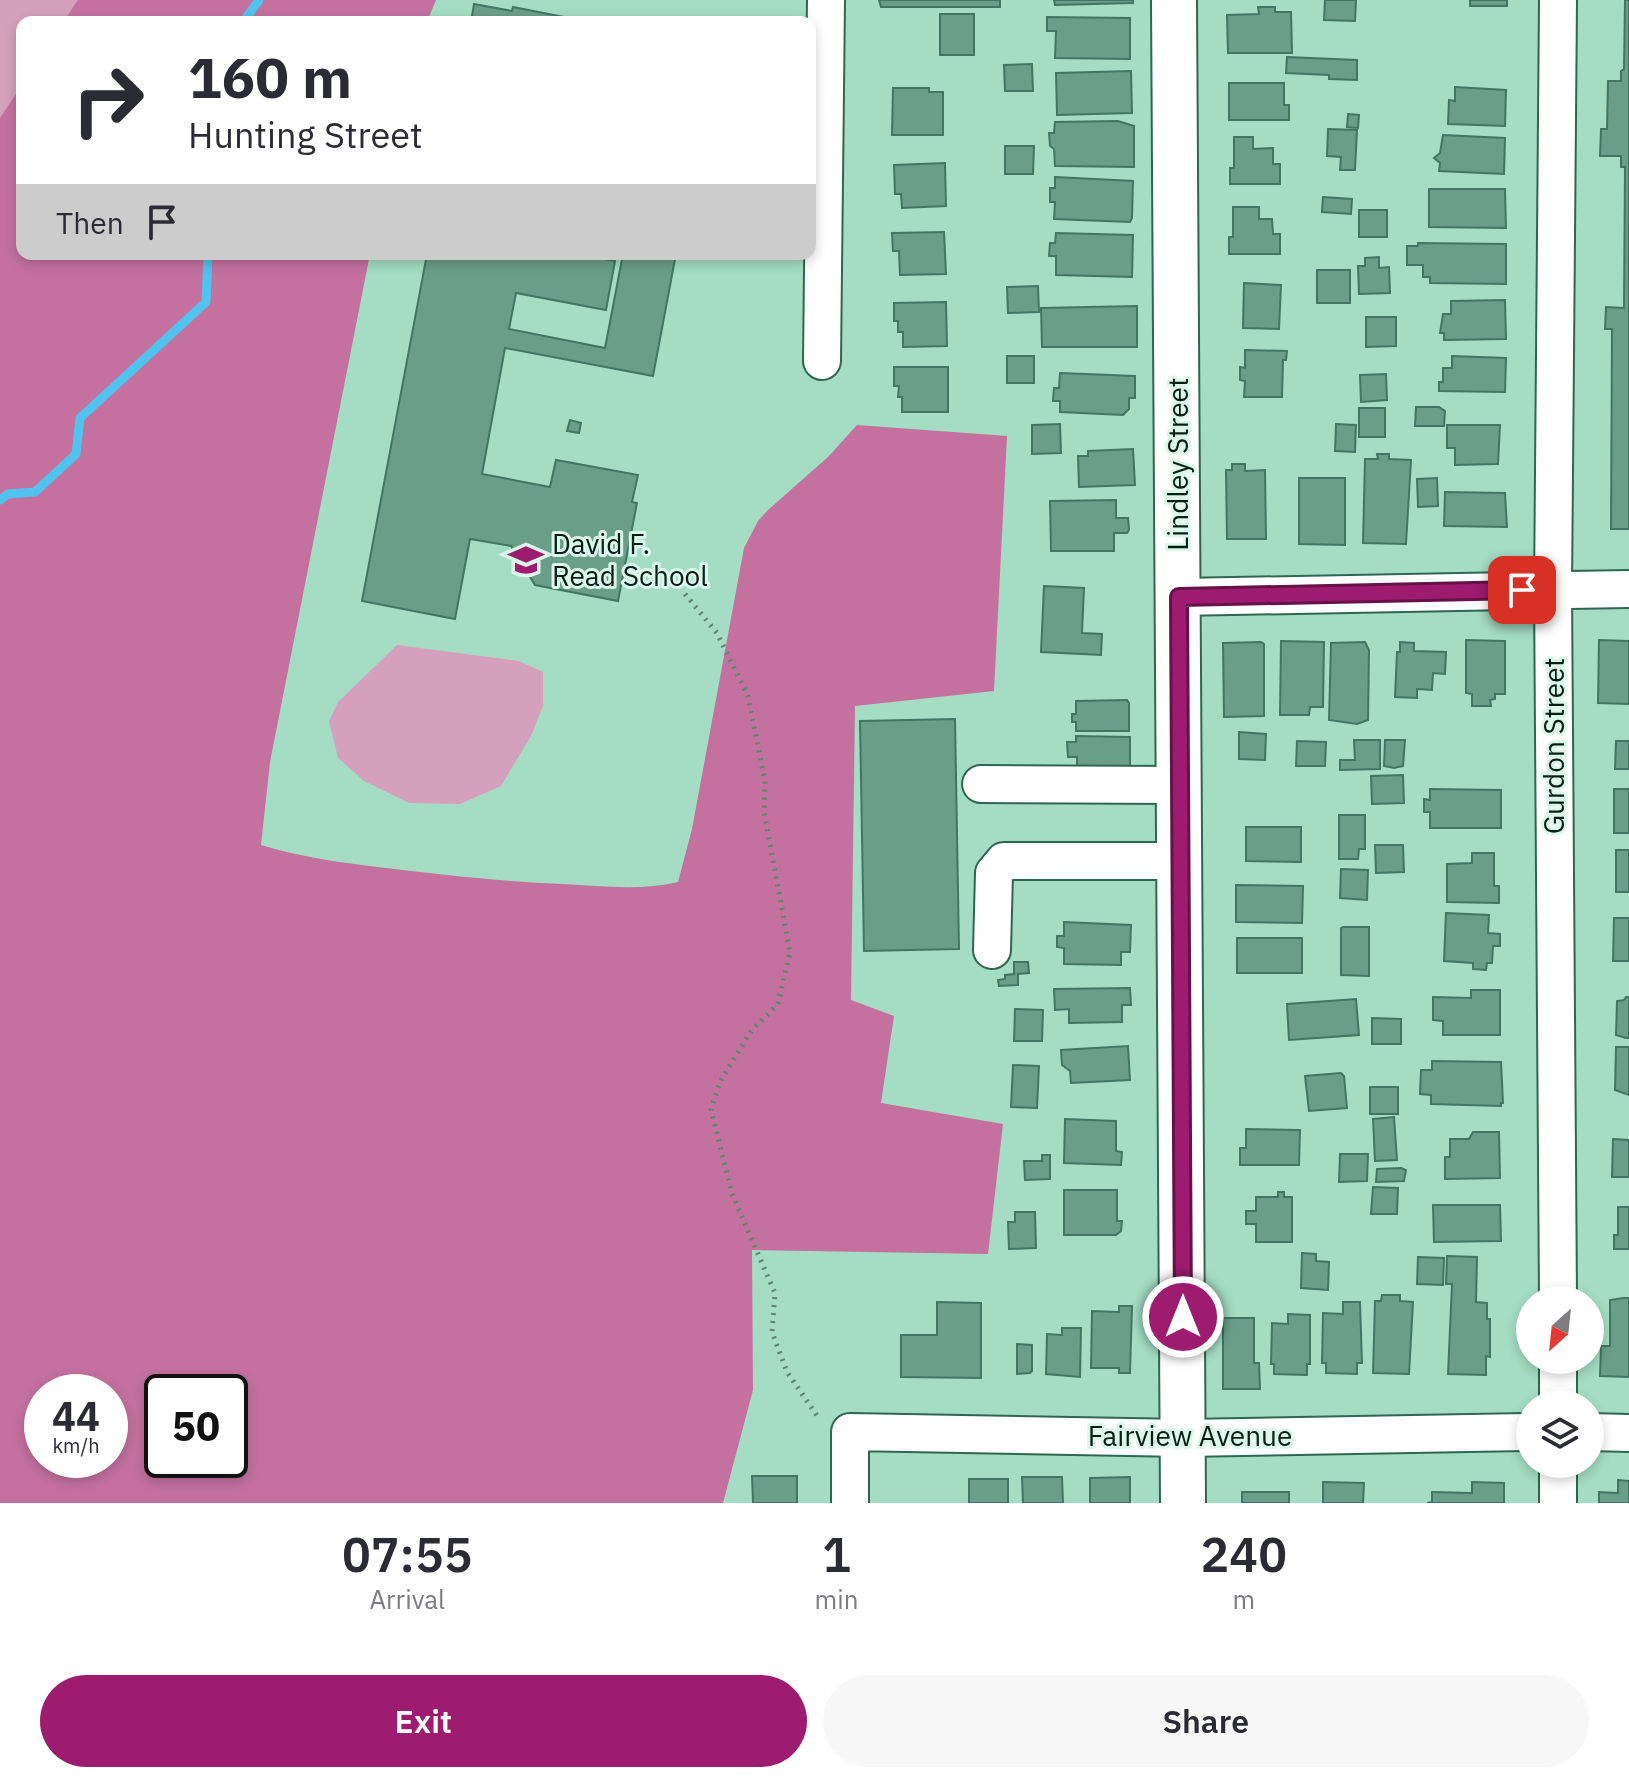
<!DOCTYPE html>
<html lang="en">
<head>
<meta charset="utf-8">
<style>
	:root { --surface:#fff; --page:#f7f7f7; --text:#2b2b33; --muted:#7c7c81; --accent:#9d1c70 }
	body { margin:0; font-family:"IBM Plex Sans",sans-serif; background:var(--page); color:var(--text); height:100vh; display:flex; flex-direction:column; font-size:30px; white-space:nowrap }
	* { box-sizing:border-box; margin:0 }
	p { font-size:26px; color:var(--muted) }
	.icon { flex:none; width:44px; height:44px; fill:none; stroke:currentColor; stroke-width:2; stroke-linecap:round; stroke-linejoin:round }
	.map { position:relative; height:1503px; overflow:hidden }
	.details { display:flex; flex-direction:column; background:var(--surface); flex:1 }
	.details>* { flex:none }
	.guide { position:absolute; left:16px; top:16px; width:800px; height:244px; border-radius:16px; box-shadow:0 4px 12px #0003; background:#fff; color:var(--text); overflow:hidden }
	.needle { width:52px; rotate:207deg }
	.tools { position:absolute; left:1516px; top:1286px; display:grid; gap:16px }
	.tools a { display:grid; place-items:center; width:88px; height:88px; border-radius:50%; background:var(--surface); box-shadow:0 4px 12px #0003; font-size:40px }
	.speed { position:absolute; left:24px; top:1374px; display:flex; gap:16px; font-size:40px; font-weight:700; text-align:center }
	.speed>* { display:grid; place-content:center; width:104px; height:104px; border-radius:50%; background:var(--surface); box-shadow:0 4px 12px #0003; line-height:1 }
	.speed small { font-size:20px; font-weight:400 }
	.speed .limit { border:4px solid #111; border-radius:12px; background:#fff; color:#111 }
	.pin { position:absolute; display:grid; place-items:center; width:68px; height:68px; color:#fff; margin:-34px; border-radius:16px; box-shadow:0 4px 12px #0006 }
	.me { position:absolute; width:88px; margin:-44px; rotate:0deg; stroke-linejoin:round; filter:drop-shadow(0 0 6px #0008) }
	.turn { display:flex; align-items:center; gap:28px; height:168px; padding:0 40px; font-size:36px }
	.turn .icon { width:104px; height:104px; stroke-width:2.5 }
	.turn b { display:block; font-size:56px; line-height:68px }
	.then { display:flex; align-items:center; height:76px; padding:0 40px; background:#0003; gap:16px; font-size:30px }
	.eta { display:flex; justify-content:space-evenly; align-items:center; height:136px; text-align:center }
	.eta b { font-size:48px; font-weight:600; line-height:56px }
	.action { display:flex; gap:16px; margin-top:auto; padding:16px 40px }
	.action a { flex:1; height:92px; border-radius:48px; background:var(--accent); color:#fff; font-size:32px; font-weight:600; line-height:92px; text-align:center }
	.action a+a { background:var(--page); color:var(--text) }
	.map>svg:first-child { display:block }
</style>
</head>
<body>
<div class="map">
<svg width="1629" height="1503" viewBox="0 0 1629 1503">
	<rect width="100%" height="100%" fill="#a4ddc4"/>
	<path fill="#d5a0bb" d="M 0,0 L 149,0 L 128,22 L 22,22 L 22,167 L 0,202 Z
		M 397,645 L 519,661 L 543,672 L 543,706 L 531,736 L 501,786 L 460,804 L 409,803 L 364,781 L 338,758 L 329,721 L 338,702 Z"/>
	<path fill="#c4719f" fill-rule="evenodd" d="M 78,0 L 436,0 L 427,22 L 63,22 Z
		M 22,85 L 22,254 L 370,254 L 270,762 L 261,845 C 310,860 361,865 411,871 C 462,877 512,882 563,884 C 601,886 641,891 678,882 L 692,829 L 744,548 L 758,521 L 768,510 L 828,457 L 857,425 L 1007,436 L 994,691 L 855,706 L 851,1000 L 894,1016 L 881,1103 L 1003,1124 L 988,1254 L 752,1250 L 753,1390 L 723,1503 L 0,1503 L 0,118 ZM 42,1392 L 110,1392 L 110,1460 L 42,1460 ZM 162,1392 L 230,1392 L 230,1460 L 162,1460 Z"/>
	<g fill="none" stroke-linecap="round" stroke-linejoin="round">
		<path stroke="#51c3ee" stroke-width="9" d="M 243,22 L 259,0
			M 0,500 L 8,494 L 35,492 L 76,454 L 80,418 L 206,302 L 208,254"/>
	</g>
	<path fill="#699f89" stroke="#417762" stroke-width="2" d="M 879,0 L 1000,0 L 1000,7 L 881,7 Z
		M 1054,0 L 1133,0 L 1133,3 L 1055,5 Z
		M 1325,0 L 1356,0 L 1355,21 L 1324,20 Z
		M 1470,0 L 1507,0 L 1507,6 L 1470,6 Z
		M 1625,0 L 1629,0 L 1629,529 L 1611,529 L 1612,329 L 1605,329 L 1606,307 L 1624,308 L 1625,167 L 1621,167 L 1621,156 L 1600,156 L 1601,129 L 1607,129 L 1608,81 L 1621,81 L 1621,71 L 1624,69 Z
		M 474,4 L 512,11 L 513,7 L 589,22 L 471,22 Z
		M 1258,7 L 1275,7 L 1275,12 L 1291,12 L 1292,53 L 1228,53 L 1227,15 L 1259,14 Z
		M 940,14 L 974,14 L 974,55 L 940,55 Z
		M 1047,17 L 1130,18 L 1130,59 L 1055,58 L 1056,31 L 1047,31 Z
		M 1287,57 L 1357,60 L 1357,80 L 1329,79 L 1329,75 L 1286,73 Z
		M 1032,64 L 1033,91 L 1005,91 L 1004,65 Z
		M 1131,71 L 1132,113 L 1057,115 L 1056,73 Z
		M 1229,83 L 1284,83 L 1284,105 L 1289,105 L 1289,120 L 1229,120 Z
		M 1455,87 L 1506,90 L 1505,126 L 1448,124 L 1449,100 L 1455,101 Z
		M 893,88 L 929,88 L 929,92 L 943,92 L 943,135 L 892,135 Z
		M 1348,114 L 1359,115 L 1358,128 L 1347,127 Z
		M 1118,121 L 1134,126 L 1134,167 L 1055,166 L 1054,149 L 1050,146 L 1049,133 L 1054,133 L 1055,122 Z
		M 1328,129 L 1357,130 L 1355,170 L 1340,170 L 1341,157 L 1327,156 Z
		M 1443,135 L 1505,138 L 1504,174 L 1439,171 L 1440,163 L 1434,158 L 1440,153 Z
		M 1234,137 L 1253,137 L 1253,149 L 1273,148 L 1273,164 L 1280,164 L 1280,184 L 1230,184 L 1230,168 L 1234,168 Z
		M 1005,146 L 1034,146 L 1033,174 L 1005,174 Z
		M 945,163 L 946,206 L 902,208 L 901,194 L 895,194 L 894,165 Z
		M 1055,177 L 1133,181 L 1132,218 L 1130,222 L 1054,219 L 1055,202 L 1050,202 L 1050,188 L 1055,188 Z
		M 1429,189 L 1505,189 L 1506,228 L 1429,227 Z
		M 1323,197 L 1352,199 L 1351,214 L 1322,212 Z
		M 1233,207 L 1259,207 L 1259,219 L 1272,219 L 1273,234 L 1280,234 L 1280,254 L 1229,254 L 1229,237 L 1233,237 Z
		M 1359,210 L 1387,210 L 1387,237 L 1359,237 Z
		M 944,232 L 946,274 L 900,275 L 899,251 L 893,251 L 892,233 Z
		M 1056,233 L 1133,235 L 1132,277 L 1056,275 L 1056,256 L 1049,256 L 1050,243 L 1055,243 Z
		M 1418,243 L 1506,244 L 1506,284 L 1430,283 L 1430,277 L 1423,277 L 1423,265 L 1407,265 L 1407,246 L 1418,246 Z
		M 427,254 L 599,254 L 599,258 L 615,261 L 606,310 L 516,293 L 509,329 L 605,348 L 623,254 L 676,254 L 653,376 L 505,348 L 482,474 L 550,487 L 556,460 L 638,475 L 632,502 L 637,503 L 618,601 L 535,585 L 511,546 L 470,539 L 455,619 L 362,601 Z
		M 1379,257 L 1379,268 L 1389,267 L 1390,293 L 1359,294 L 1358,266 L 1365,266 L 1365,258 Z
		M 1317,270 L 1350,270 L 1350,303 L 1317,303 Z
		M 1244,283 L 1281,285 L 1279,329 L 1243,328 Z
		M 1038,286 L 1039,312 L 1008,313 L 1007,287 Z
		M 1505,300 L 1506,339 L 1444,340 L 1444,333 L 1440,333 L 1443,314 L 1451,314 L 1451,301 Z
		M 946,302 L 947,346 L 903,347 L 903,332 L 898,332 L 898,321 L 894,321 L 894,303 Z
		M 1137,306 L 1137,347 L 1042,347 L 1041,308 Z
		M 1366,317 L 1396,317 L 1396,346 L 1366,347 Z
		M 1245,350 L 1287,351 L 1286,360 L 1283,360 L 1282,397 L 1244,397 L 1245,381 L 1240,380 L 1240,367 L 1245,368 Z
		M 1007,356 L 1034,356 L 1034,383 L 1007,383 Z
		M 1452,356 L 1506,358 L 1505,392 L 1439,391 L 1439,382 L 1443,382 L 1443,368 L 1452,368 Z
		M 894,367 L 948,367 L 948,412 L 902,412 L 902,397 L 898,397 L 899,386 L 894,386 Z
		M 1060,373 L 1135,376 L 1135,398 L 1129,398 L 1129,409 L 1123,415 L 1060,412 L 1060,401 L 1053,401 L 1054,388 L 1059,388 Z
		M 1386,374 L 1387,400 L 1361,402 L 1360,375 Z
		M 1416,407 L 1439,407 L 1445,411 L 1444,426 L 1415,426 Z
		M 1359,408 L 1385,408 L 1385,437 L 1359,437 Z
		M 570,420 L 581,423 L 579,433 L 567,431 Z
		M 1060,424 L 1061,453 L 1032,454 L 1032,425 Z
		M 1336,424 L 1356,425 L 1355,452 L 1335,451 Z
		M 1447,425 L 1500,425 L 1498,464 L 1455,465 L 1455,448 L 1447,448 Z
		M 1133,449 L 1135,485 L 1079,487 L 1078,456 L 1088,456 L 1088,451 Z
		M 1377,454 L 1389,454 L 1389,459 L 1411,460 L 1406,544 L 1363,543 L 1365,459 L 1378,459 Z
		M 1232,464 L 1245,464 L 1245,471 L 1265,470 L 1266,539 L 1227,539 L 1226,470 L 1232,470 Z
		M 1299,478 L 1345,478 L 1345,545 L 1299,544 Z
		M 1437,478 L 1438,506 L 1418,507 L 1417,479 Z
		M 1445,492 L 1505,493 L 1507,527 L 1444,526 Z
		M 1116,500 L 1116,518 L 1128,518 L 1129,530 L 1127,533 L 1114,533 L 1114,551 L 1051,551 L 1050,501 Z
		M 1044,586 L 1084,588 L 1082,633 L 1102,634 L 1101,655 L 1041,652 Z
		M 1466,640 L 1505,641 L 1505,694 L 1495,694 L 1495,699 L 1490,700 L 1491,706 L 1472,706 L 1472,694 L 1466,693 Z
		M 1599,640 L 1629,641 L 1629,704 L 1598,703 Z
		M 1281,641 L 1324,642 L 1323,707 L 1310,707 L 1309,715 L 1280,715 Z
		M 1261,642 L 1264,644 L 1264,716 L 1224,717 L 1223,643 Z
		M 1365,642 L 1369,650 L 1368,720 L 1357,724 L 1329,720 L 1331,643 Z
		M 1400,642 L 1414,643 L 1414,651 L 1446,652 L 1445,674 L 1433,673 L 1432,690 L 1417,689 L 1417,698 L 1395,697 L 1397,652 L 1400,652 Z
		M 1127,700 L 1129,703 L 1129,731 L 1076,731 L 1076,722 L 1072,722 L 1072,714 L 1076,714 L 1076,701 Z
		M 955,719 L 959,949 L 864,951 L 860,721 Z
		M 1239,732 L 1266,734 L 1265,760 L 1239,759 Z
		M 1076,736 L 1130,737 L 1130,766 L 1077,766 L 1077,757 L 1068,757 L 1067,742 L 1076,742 Z
		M 1354,740 L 1380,740 L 1380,769 L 1340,770 L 1340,760 L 1355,760 Z
		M 1385,740 L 1405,740 L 1403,766 L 1394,768 L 1384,766 Z
		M 1297,741 L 1326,742 L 1325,766 L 1296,766 Z
		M 1616,741 L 1629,741 L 1629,769 L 1615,769 Z
		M 1403,775 L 1404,803 L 1372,804 L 1371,776 Z
		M 1430,789 L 1501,790 L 1501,828 L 1430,828 L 1430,812 L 1424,812 L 1424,799 L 1430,800 Z
		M 1614,789 L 1629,789 L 1629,833 L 1614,833 Z
		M 1339,815 L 1365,815 L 1365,849 L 1359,849 L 1358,859 L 1339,859 Z
		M 1246,827 L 1301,827 L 1301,862 L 1246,861 Z
		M 1375,845 L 1403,845 L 1404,872 L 1376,873 Z
		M 1616,850 L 1629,850 L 1629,892 L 1616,892 Z
		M 1472,853 L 1494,853 L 1494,886 L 1499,886 L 1499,903 L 1447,902 L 1447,864 L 1472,863 Z
		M 1341,869 L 1368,870 L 1367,900 L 1340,898 Z
		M 1236,885 L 1303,886 L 1302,923 L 1236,922 Z
		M 1446,913 L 1489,915 L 1488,933 L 1500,934 L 1500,946 L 1493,946 L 1492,963 L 1487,963 L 1486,970 L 1473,969 L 1473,963 L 1444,961 Z
		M 1614,918 L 1629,918 L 1629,961 L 1613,961 Z
		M 1064,922 L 1131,925 L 1130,952 L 1121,952 L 1121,965 L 1064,964 L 1064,948 L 1057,947 L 1057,936 L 1064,936 Z
		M 1343,927 L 1369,927 L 1369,976 L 1341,975 L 1341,928 Z
		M 1237,938 L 1302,938 L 1302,973 L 1237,973 Z
		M 1014,962 L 1028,962 L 1029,973 L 1018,974 L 1018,985 L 999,986 L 998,980 L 1005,979 L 1005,975 L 1014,974 Z
		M 1130,988 L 1131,1005 L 1122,1005 L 1122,1022 L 1069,1023 L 1069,1009 L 1055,1010 L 1054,989 Z
		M 1471,990 L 1500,990 L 1500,1035 L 1443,1035 L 1443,1021 L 1433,1020 L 1433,997 L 1471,998 Z
		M 1626,997 L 1629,997 L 1629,1038 L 1626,1038 L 1616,1035 L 1617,1001 L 1624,1000 Z
		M 1356,999 L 1359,1035 L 1289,1040 L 1287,1004 Z
		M 1015,1009 L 1043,1010 L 1042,1041 L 1014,1041 Z
		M 1372,1018 L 1401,1019 L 1401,1044 L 1372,1044 Z
		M 1128,1046 L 1130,1080 L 1071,1083 L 1070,1071 L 1062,1065 L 1061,1050 Z
		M 1616,1047 L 1629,1047 L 1629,1095 L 1615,1090 Z
		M 1432,1061 L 1501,1062 L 1503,1103 L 1501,1103 L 1501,1106 L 1431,1104 L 1431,1095 L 1420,1094 L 1421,1070 L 1432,1070 Z
		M 1013,1065 L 1039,1066 L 1037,1108 L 1011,1107 Z
		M 1341,1073 L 1344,1076 L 1347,1108 L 1309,1111 L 1305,1076 Z
		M 1370,1087 L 1398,1087 L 1398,1114 L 1370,1114 Z
		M 1394,1117 L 1397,1160 L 1375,1161 L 1373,1119 Z
		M 1065,1119 L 1116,1121 L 1116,1151 L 1122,1152 L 1121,1165 L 1064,1163 Z
		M 1246,1129 L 1300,1130 L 1299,1165 L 1240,1165 L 1240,1148 L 1246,1148 Z
		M 1473,1132 L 1499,1132 L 1500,1178 L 1445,1179 L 1445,1157 L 1450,1157 L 1450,1139 L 1469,1139 Z
		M 1613,1139 L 1629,1140 L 1629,1177 L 1612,1177 Z
		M 1340,1154 L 1368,1154 L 1367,1181 L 1339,1182 Z
		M 1042,1155 L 1050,1155 L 1050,1179 L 1025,1180 L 1024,1161 L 1042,1161 Z
		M 1401,1168 L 1406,1170 L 1404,1181 L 1376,1182 L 1377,1169 Z
		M 1373,1187 L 1398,1188 L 1397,1214 L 1371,1214 Z
		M 1064,1190 L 1117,1190 L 1117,1221 L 1122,1221 L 1121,1231 L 1116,1235 L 1064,1235 Z
		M 1278,1192 L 1284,1192 L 1284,1197 L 1292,1197 L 1292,1242 L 1256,1242 L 1256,1224 L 1246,1224 L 1246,1211 L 1256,1211 L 1256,1197 L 1278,1197 Z
		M 1433,1205 L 1500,1205 L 1501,1241 L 1434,1242 Z
		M 1618,1207 L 1629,1207 L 1629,1249 L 1614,1249 L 1614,1235 L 1618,1235 Z
		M 1015,1212 L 1035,1212 L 1036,1248 L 1009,1249 L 1008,1222 L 1015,1222 Z
		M 1302,1253 L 1316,1254 L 1316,1261 L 1329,1262 L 1328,1290 L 1301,1288 Z
		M 1447,1256 L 1477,1257 L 1476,1302 L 1487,1303 L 1487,1319 L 1490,1319 L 1490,1357 L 1486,1356 L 1486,1375 L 1448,1374 L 1452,1284 L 1446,1284 Z
		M 1418,1257 L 1444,1258 L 1443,1285 L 1417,1284 Z
		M 1382,1295 L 1400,1295 L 1400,1301 L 1413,1302 L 1409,1374 L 1373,1373 L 1375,1301 L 1381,1301 Z
		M 1623,1298 L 1629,1298 L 1629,1377 L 1600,1376 L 1601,1346 L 1610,1346 L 1610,1300 Z
		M 937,1302 L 981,1303 L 981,1378 L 901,1377 L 901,1335 L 937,1335 Z
		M 1343,1302 L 1360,1302 L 1362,1363 L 1357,1363 L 1357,1374 L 1326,1373 L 1326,1363 L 1322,1363 L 1323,1313 L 1343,1314 Z
		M 1119,1306 L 1132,1306 L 1130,1373 L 1119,1373 L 1119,1368 L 1091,1368 L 1092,1311 L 1119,1312 Z
		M 1288,1314 L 1310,1315 L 1310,1364 L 1307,1364 L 1307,1375 L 1274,1374 L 1274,1364 L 1271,1364 L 1272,1323 L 1288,1324 Z
		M 1223,1318 L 1254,1318 L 1254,1363 L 1259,1363 L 1260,1389 L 1223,1389 Z
		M 1062,1328 L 1081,1328 L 1080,1377 L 1046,1374 L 1047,1334 L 1062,1335 Z
		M 1017,1344 L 1032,1345 L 1032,1371 L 1030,1373 L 1017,1374 Z
		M 752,1476 L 797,1476 L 797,1503 L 753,1503 Z
		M 1022,1477 L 1062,1477 L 1063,1503 L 1023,1503 Z
		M 1130,1477 L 1130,1503 L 1090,1503 L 1090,1478 Z
		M 969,1479 L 1008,1479 L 1008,1503 L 969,1503 Z
		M 1618,1480 L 1629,1481 L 1629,1503 L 1599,1503 L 1599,1492 L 1618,1493 Z
		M 1323,1482 L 1364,1483 L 1363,1503 L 1323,1503 Z
		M 1472,1482 L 1504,1483 L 1504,1503 L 1427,1503 L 1432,1502 L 1432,1492 L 1472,1493 Z
		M 1242,1492 L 1289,1492 L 1289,1503 L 1242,1503 Z"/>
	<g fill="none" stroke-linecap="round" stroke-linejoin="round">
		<g stroke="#306651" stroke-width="40">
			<path id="minor" d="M 822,361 L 826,0
				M 1179,597 L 1629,589
				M 981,784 L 1180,785
				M 992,950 L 994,873 L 1004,861 L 1180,861
				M 1558,1300 L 1553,590 L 1558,0
				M 1558,1360 L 1558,1404
				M 1590,1432 L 1629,1433
				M 850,1503 L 850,1432 L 1184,1438 L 1530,1432
				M 1558,1503 L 1558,1464"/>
		</g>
		<g stroke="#306651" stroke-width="48">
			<path id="major" d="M 1174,0 L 1183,1503"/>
		</g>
		<path stroke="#5b8473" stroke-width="5" stroke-dasharray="2 6" stroke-linecap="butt" d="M 685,594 L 717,633 L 748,696 L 765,781 L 764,812 L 790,952 L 778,1004 L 751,1031 L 720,1082 L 711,1110 L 732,1194 L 775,1293 L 772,1332 L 787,1372 L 820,1420"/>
		<use href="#minor" stroke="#fff" stroke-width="36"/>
		<use href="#major" stroke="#fff" stroke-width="44"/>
	</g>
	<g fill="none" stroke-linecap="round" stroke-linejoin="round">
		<g stroke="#661249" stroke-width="20">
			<path id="route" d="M 1183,1317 L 1179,597 L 1522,590"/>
		</g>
		<use href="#route" stroke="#9d1c70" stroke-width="14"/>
	</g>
	<defs>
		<g id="school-bare" transform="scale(2.76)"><path d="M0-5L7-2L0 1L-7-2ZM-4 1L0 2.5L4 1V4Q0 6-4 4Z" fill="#9d1c70" stroke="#dbf6ea" stroke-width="2.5" paint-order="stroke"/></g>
	</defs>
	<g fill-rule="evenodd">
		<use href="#school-bare" x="526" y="560"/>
	</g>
	<g text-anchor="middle" stroke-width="6" stroke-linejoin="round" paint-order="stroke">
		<g font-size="28" fill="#071e16" stroke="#dbf6ea">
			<text transform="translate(1178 464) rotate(-90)" y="10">Lindley Street</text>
			<text transform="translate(1554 746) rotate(-90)" y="10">Gurdon Street</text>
			<text x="1190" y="1446">Fairview Avenue</text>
		</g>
		<g font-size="28" fill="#071e16" stroke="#dbf6ea" text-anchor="start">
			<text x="552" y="554">David F.<tspan x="552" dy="32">Read School</tspan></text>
		</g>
	</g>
</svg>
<div class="tools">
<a><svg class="needle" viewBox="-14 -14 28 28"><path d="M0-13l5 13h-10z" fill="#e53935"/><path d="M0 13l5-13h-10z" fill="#7c7c81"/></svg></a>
<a><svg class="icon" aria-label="layers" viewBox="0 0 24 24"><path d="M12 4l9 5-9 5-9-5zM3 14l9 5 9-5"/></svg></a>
</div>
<div class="speed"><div>44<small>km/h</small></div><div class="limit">50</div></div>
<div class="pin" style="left:1522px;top:590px;background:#d93025"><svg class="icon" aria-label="arrive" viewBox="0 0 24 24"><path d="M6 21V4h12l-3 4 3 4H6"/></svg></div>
<svg class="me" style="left:1183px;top:1317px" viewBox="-20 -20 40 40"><circle r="17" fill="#9d1c70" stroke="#fff" stroke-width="3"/><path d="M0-11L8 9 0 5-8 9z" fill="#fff"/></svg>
<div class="guide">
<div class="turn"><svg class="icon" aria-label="right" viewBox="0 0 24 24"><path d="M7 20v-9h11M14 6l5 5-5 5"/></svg><div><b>160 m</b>Hunting Street</div></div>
<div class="then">Then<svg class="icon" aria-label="arrive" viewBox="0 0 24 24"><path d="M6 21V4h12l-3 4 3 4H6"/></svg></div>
</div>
</div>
<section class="details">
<div class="eta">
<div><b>07:55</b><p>Arrival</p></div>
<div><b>1</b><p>min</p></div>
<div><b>240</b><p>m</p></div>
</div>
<div class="action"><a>Exit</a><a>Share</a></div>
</section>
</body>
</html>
